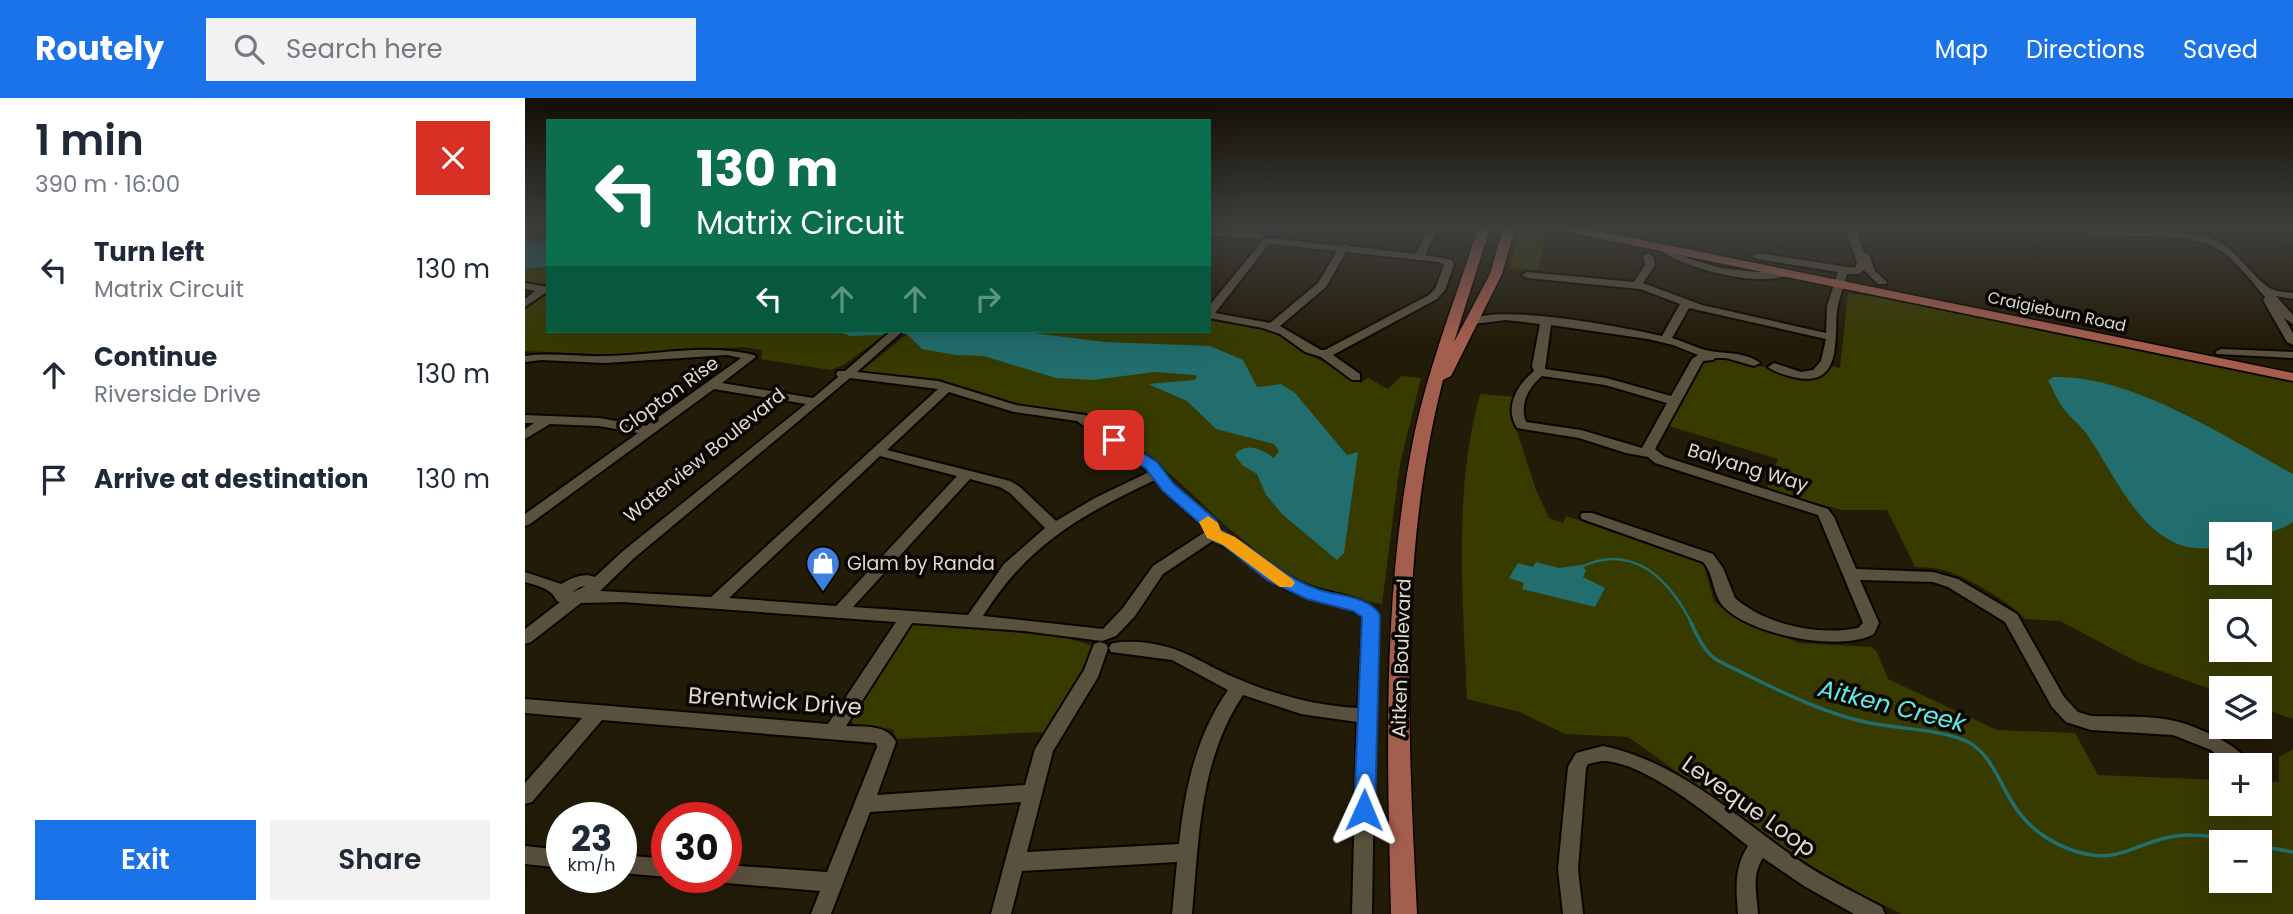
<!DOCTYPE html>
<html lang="en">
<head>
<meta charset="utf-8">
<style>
	:root { --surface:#fff; --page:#f2f2f3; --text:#1f2937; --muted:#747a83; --accent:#1a73e8 }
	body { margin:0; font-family:Poppins,sans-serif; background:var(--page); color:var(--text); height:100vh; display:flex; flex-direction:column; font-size:26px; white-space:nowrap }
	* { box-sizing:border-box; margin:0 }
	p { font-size:23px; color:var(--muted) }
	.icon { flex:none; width:38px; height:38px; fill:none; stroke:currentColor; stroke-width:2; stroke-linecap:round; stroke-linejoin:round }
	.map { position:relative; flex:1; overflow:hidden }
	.sheet { display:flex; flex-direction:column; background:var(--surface); width:525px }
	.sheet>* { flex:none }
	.guide { position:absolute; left:21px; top:21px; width:665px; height:214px; border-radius:0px; box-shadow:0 7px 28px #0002; background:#0b6e4f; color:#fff; overflow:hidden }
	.buttons { position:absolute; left:1684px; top:424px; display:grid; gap:14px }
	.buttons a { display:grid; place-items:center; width:63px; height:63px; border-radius:0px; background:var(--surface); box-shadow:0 7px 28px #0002; font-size:35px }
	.speed { position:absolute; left:21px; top:704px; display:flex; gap:14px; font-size:35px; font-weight:700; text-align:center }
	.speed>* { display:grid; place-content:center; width:91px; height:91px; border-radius:50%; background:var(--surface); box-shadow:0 7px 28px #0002; line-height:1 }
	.speed small { font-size:18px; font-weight:400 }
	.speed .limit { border:10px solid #d22; background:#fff; color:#111 }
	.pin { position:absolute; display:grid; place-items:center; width:60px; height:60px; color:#fff; margin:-30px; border-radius:14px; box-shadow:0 4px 10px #0006 }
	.me { position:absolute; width:77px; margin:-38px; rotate:1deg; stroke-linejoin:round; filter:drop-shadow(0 0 5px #0008) }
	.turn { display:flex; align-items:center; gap:24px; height:147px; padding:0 35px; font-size:32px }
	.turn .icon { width:91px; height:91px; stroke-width:2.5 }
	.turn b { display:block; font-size:49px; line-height:60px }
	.lanes { display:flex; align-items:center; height:66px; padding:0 35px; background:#0003; justify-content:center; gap:35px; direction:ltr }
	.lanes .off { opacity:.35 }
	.round { display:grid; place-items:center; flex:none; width:74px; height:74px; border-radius:0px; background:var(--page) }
	.head { display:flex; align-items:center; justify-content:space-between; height:119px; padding:0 35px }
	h1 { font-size:42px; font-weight:600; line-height:52px }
	.action { display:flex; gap:14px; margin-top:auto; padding:14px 35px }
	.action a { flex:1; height:80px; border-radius:0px; background:var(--accent); color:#fff; font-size:28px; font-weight:600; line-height:80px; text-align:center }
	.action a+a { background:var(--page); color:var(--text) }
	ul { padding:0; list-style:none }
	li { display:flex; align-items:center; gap:21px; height:105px; padding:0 35px }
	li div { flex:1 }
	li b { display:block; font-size:26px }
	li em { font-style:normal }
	header { display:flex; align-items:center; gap:42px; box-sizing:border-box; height:98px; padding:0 35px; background:var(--accent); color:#fff }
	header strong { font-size:33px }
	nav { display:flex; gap:38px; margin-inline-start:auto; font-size:24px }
	.search { width:490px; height:63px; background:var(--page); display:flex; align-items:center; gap:18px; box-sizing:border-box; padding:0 24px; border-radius:0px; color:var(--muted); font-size:26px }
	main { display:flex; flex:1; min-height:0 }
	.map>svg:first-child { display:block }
</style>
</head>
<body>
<header>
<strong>Routely</strong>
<div class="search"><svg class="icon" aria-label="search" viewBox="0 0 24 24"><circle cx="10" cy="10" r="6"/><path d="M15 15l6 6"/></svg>Search here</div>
<nav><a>Map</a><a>Directions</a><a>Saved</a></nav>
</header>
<main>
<section class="sheet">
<div class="head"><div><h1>1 min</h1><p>390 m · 16:00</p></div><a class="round" style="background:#d93025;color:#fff"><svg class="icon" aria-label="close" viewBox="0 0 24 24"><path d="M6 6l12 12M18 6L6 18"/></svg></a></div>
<ul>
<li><svg class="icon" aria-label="left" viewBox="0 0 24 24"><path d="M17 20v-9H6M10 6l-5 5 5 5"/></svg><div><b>Turn left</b><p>Matrix Circuit</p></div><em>130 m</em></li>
<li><svg class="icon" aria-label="ahead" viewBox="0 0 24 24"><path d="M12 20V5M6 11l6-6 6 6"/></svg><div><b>Continue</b><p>Riverside Drive</p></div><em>130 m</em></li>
<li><svg class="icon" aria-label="arrive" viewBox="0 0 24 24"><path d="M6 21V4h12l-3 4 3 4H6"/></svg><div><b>Arrive at destination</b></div><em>130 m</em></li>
</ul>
<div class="action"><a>Exit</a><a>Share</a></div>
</section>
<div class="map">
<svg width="1768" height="816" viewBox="0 0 1768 816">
	<rect width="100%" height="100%" fill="#221b08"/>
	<path fill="#373b00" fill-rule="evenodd" d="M 1002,130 L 1021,132 L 1013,172 L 984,170 L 994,134 Z
		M 0,132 L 23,135 L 23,186 L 0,183 Z
		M 23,196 L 23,233 L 366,233 L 318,267 L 306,272 L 236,261 L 237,252 L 218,249 L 89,257 L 0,253 L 0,211 Z
		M 1323,196 L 1346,198 L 1768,285 L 1768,621 L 1734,609 L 1734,590 L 1696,590 L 1696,595 L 1614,565 L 1535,523 L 1500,521 C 1485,504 1441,478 1418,472 C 1409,469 1400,470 1390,469 L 1362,412 L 1317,412 L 1242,392 L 1253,361 L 1144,328 L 1178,265 L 1197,260 L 1281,278 L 1303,267 L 1315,270 ZM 1696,436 L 1734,436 L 1734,474 L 1696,474 ZM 1696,513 L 1734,513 L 1734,551 L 1696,551 Z
		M 684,220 L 730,227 L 754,234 L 793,261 L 836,285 L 843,280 L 863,291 L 876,278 L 896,280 L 875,366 L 857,506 L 799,496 L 758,474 L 702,429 L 652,382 L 577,322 L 561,315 L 490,306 L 423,286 L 334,275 L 386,233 L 684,233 Z
		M 955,296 L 991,299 L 988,321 L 1011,392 L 1024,420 L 1038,425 L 1041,418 L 1176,465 L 1179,468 L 1189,503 L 1203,515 L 1274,545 L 1347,549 L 1352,554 L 1363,581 L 1472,632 L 1550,635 L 1573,677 L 1696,682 L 1696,705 L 1734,705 L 1734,684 L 1754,684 L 1754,659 L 1768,651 L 1768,816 L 1377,816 L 1323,790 L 1275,761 L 1103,639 L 1040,636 L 995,614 L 942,601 C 938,501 928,394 955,296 ZM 1696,744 L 1734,744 L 1734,782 L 1696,782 Z
		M 396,525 C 452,529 514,528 567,548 L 569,552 L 566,564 L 520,634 L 372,641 L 367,631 L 329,627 L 325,619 L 385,527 Z"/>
	<path fill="#226d6d" d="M 0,142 L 23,144 L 23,169 L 0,170 Z
		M 313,233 L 500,234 L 580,244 L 685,248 L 718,262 L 732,289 L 756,286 L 770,295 L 822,357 L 833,354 L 819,455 L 812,462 L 758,417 L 741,397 L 732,376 L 717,367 L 710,357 C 721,343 737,351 749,360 L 754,353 L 749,346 L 691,331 L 662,303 L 623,286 L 669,282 L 672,279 L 670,277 L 630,274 L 568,282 L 531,280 L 459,258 L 431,257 L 397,251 L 382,236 L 325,238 Z
		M 1528,279 C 1605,276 1701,339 1768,376 L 1768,424 C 1744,440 1723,436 1696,436 L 1696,448 C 1624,466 1593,380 1561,335 C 1554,325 1542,318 1536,307 C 1531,300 1528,291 1523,283 Z
		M 1011,464 L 1034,470 L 1056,467 L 1061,472 L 1058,479 L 1080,490 L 1070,509 L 997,491 L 999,485 L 984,480 L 993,465 L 1008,469 Z"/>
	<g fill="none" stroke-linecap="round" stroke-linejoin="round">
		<path stroke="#226d6d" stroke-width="2.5" d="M 1056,469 C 1108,444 1144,481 1167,526"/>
		<path stroke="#226d6d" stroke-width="3.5" d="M 1166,525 C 1172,537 1178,551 1189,560 C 1199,567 1211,571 1222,577 C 1261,596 1303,617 1345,625 C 1376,631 1410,631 1439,642 C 1465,653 1473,682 1487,704 C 1501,728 1525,746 1553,754 C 1594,766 1609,746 1645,739 C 1667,734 1691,739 1713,744
			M 1734,748 L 1768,754"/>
		<g stroke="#0b0500" stroke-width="4">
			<path id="minor" d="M 0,130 L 23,130 L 23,135 L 1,133 Z
				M 903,130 L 913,130 L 900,157 L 927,162 L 929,167 L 920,192 L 912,201 L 808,257 L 835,276 L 835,282 L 827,282 L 796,259 L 780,254 L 755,236 L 738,230 L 684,220 L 684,208 L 738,142 L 744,140 L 815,148 L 819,146 L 824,148 L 891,156 ZM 744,146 L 812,153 L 793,185 L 745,225 L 690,215 ZM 821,154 L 913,164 L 919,167 L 910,191 L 904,197 L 800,252 L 796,252 L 755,228 L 801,189 Z
				M 1321,130 L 1331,130 L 1339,155 L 1344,156 L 1350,173 L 1362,184 L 1361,186 L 1353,186 L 1339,172 L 1334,176 L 1322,176 C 1319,188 1314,200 1312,212 C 1309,239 1318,288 1273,280 C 1263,278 1251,275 1243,269 L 1249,265 L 1276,274 L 1288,272 L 1296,263 L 1301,241 L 1164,210 L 1147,240 C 1158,243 1176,252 1185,253 C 1202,256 1221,254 1235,265 L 1229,268 L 1201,260 L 1190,260 L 1188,262 L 1178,263 L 1130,351 L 1140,359 L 1303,411 L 1309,419 L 1331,471 L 1408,474 L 1433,481 L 1492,516 L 1539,599 L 1553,614 L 1566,618 C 1593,619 1623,617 1650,623 C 1668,627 1720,648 1723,667 L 1704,667 L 1686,652 L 1648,637 L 1566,632 L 1541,624 L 1527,609 L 1480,524 L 1423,489 L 1408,484 L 1335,482 L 1354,525 L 1349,536 C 1315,555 1223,536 1198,508 C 1187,495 1189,476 1178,464 L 1057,421 L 1055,418 L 1057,415 L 1067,415 L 1188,456 L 1198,470 L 1210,500 C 1241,527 1293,538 1333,530 L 1338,525 L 1293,417 L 1130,365 L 1123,359 L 1101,355 L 1054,340 L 992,330 C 979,309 992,287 1009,273 L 1007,268 L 1015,226 L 981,222 L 949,226 L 944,223 C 970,204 1102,230 1137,238 L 1155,206 L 1115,191 L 1002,180 L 997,177 L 1002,174 L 1109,184 L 1120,167 L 1118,158 L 1123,155 L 1128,158 L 1130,167 L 1118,185 L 1177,207 L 1301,235 L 1302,208 L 1313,174 L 1232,161 L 1227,158 L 1232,155 L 1330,170 L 1332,165 ZM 1026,227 L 1123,241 L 1148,247 L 1173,257 L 1167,261 L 1146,298 L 1081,280 L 1020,271 ZM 1017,278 L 1080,287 L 1142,305 L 1117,350 L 1056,332 L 1001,324 C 994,306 1004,289 1017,278 Z
				M 1551,130 C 1561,130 1568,134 1577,134 C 1609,135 1668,129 1695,144 C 1712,154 1735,187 1747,191 C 1753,194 1761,194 1768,195 L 1768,201 L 1751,198 L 1768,217 L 1768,226 L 1759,220 L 1768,235 L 1768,247 L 1762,244 L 1738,202 L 1740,199 C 1725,182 1707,156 1685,147 C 1666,139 1630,138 1609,138 C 1588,138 1569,143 1551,130 Z
				M 684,131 L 733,135 L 738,138 L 733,141 L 684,137 Z
				M 1136,146 L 1165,161 L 1196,170 L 1231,174 L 1261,172 L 1266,175 C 1241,192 1153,170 1131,149 Z
				M 0,185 L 23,189 L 23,193 L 0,209 L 0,201 L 10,193 L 0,191 Z
				M 366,233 L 378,233 L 332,274 L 413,283 L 491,307 L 560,317 L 632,365 L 649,387 L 690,423 L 694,433 C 727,450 754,478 789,490 C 809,497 842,498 854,517 L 850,617 L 847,816 L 827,816 L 832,624 L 776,616 L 718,597 C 674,663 674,741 667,816 L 647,816 L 652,764 L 497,773 L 486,816 L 466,816 L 496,704 L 345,714 L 306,816 L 286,816 L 295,793 L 201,785 L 194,783 L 192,779 L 201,779 L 201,767 L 302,774 L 352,649 L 351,645 L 77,622 L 7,704 L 0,706 L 0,685 L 57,620 L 0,615 L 0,601 L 303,626 L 371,524 L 98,504 L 56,505 L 6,544 L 0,546 L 0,531 L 35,504 L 32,503 C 26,490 13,488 0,484 L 0,474 L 36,486 C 47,480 58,474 70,479 L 98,453 L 281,306 L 189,291 L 5,426 L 0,428 L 0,416 L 113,335 L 74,328 L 25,326 L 0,341 L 0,331 L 9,325 L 0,325 L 0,317 L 74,320 L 121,328 L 216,260 L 202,257 L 80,265 L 16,262 L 0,264 L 0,258 C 27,254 55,259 82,258 C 131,257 181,245 229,257 L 231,259 L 197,285 L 288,300 L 313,279 L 311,276 L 313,273 L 320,273 ZM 325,280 L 413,291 L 186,499 L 75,493 L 108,461 ZM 424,294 L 489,314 L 552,323 L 624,374 L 570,400 L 531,423 L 495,389 L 485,383 L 362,352 ZM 355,358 L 432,378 L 311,508 L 204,500 ZM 445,381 L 475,389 L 485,395 L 520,430 L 479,466 L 443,517 L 328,509 ZM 630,382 L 639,393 L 678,428 L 680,434 L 628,468 L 598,510 L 578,531 L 458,518 C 503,446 556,417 630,382 ZM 689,442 C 715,456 736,477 761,491 C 786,504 816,503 838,519 L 833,610 C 793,608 754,598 718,583 C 678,568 659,547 613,544 C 604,544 595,543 586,546 L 584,550 L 586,554 L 647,562 L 703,592 C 671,638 660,690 654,746 L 502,754 L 528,653 L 573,579 L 583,550 L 581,546 L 575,544 L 569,546 L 559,572 L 510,651 L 500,687 L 352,697 L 371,644 C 362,626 339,629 321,628 L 387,525 L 499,533 L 577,543 L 591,538 L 610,518 L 638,476 ZM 61,488 L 46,495 L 55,489 Z
				M 1696,251 L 1768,254 L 1768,260 L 1692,256 L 1690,254 Z
				M 1078,648 C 1154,664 1210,718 1272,761 C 1299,780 1329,794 1357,809 L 1360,816 L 1329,816 L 1279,788 L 1238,760 C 1226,777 1232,797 1233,816 L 1213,816 C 1211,790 1209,770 1223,748 C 1189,721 1122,665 1079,663 C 1074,663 1068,665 1063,666 L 1061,670 L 1053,771 L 1058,816 L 1038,816 L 1033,771 L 1043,669 L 1051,655 Z
				M 0,748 L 37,752 L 37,770 L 0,766 Z
				M 96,757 L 142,761 L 143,779 L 96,775 Z"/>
		</g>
		<g stroke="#0b0500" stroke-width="3">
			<path id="major" d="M 953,130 L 965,130 L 929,244 L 965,176 L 978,130 L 990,130 L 977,176 L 926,278 L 918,282 C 873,457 883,638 892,816 L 866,816 C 862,655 857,492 890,333 C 905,264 932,197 953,130 Z
				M 1037,130 L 1059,130 L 1768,275 L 1768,283 L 1043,134 Z"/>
		</g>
		<use href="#minor" fill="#59503d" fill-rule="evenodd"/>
		<use href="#major" fill="#a45e4e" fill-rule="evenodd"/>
	</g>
	<linearGradient id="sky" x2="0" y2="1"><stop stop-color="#130f04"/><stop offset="0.53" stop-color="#3e3f3d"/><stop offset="1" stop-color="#3e3f3d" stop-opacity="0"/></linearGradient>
	<rect width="1768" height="244" fill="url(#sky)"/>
	<path fill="#1a73e8" stroke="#114b97" stroke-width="2" d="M 589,338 L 632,364 L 649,386 L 691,422 L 695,432 C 731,449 754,479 795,492 C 813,498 844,498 855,517 L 850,712 L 847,719 L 839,721 L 832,719 L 829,712 L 837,519 L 828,513 L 782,501 L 742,482 L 698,447 L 682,440 L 678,428 L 638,393 L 621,371 L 584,345 L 582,342 Z"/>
	<path fill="#f59e0b" d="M 683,418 L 693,425 L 696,433 L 710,439 L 767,481 L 770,485 L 767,489 L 755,489 L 698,447 L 682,440 L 674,424 Z"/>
	<defs>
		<g id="shop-pin" transform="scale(1.75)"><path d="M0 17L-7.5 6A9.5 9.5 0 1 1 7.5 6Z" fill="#3f7fe0" stroke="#090602"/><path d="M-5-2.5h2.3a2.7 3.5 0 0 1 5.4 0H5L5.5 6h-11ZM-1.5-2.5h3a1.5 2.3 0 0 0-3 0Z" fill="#fff"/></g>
	</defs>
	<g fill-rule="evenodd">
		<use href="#shop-pin" x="298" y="465"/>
	</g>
	<g text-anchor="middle" stroke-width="7" stroke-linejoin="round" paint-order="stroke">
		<g font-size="16" fill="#dedace" stroke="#090602">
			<text transform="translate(1532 213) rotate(12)" y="6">Craigieburn Road</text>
		</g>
		<g font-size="19" fill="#dedace" stroke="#090602">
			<text transform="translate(143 297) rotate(-36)" y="7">Clopton Rise</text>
			<text transform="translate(179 357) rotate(-39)" y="7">Waterview Boulevard</text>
			<text transform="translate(1223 369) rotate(17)" y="7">Balyang Way</text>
			<text transform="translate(876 560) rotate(-88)" y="7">Aitken Boulevard</text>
		</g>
		<g font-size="19" fill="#dedace" stroke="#090602" text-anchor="start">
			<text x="322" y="472">Glam by Randa</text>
		</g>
		<g font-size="23" fill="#dedace" stroke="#090602">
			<text transform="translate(250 603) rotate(4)" y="8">Brentwick Drive</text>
			<text transform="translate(1224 708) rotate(35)" y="8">Leveque Loop</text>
		</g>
		<g font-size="24" font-style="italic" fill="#60ebeb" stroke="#090602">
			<text transform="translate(1367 608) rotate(14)" y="8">Aitken Creek</text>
		</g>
	</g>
</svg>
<div class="buttons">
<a><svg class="icon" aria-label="sound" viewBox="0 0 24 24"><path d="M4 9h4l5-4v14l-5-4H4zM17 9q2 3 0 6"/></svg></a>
<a><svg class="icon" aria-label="search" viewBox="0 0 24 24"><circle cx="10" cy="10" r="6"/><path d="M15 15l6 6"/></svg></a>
<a><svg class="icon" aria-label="layers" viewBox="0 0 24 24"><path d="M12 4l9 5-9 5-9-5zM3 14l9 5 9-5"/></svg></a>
<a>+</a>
<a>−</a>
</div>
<div class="speed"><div>23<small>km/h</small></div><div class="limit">30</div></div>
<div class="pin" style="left:589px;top:342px;background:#d93025"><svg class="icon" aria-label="arrive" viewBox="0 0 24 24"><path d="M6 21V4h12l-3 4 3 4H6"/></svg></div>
<svg class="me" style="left:839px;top:712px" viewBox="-20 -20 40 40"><path d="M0-17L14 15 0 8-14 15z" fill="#1a73e8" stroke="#fff" stroke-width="4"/></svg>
<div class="guide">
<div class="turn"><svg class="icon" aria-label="left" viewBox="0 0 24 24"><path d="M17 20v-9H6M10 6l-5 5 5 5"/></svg><div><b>130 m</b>Matrix Circuit</div></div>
<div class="lanes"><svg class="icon" aria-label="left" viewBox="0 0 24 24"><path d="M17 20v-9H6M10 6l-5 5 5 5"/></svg><svg class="icon off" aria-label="ahead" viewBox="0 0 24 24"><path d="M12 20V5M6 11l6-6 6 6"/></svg><svg class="icon off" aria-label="ahead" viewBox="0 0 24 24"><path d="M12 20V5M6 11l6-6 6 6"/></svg><svg class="icon off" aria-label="right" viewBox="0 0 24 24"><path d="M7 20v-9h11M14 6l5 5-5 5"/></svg></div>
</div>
</div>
</main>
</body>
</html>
